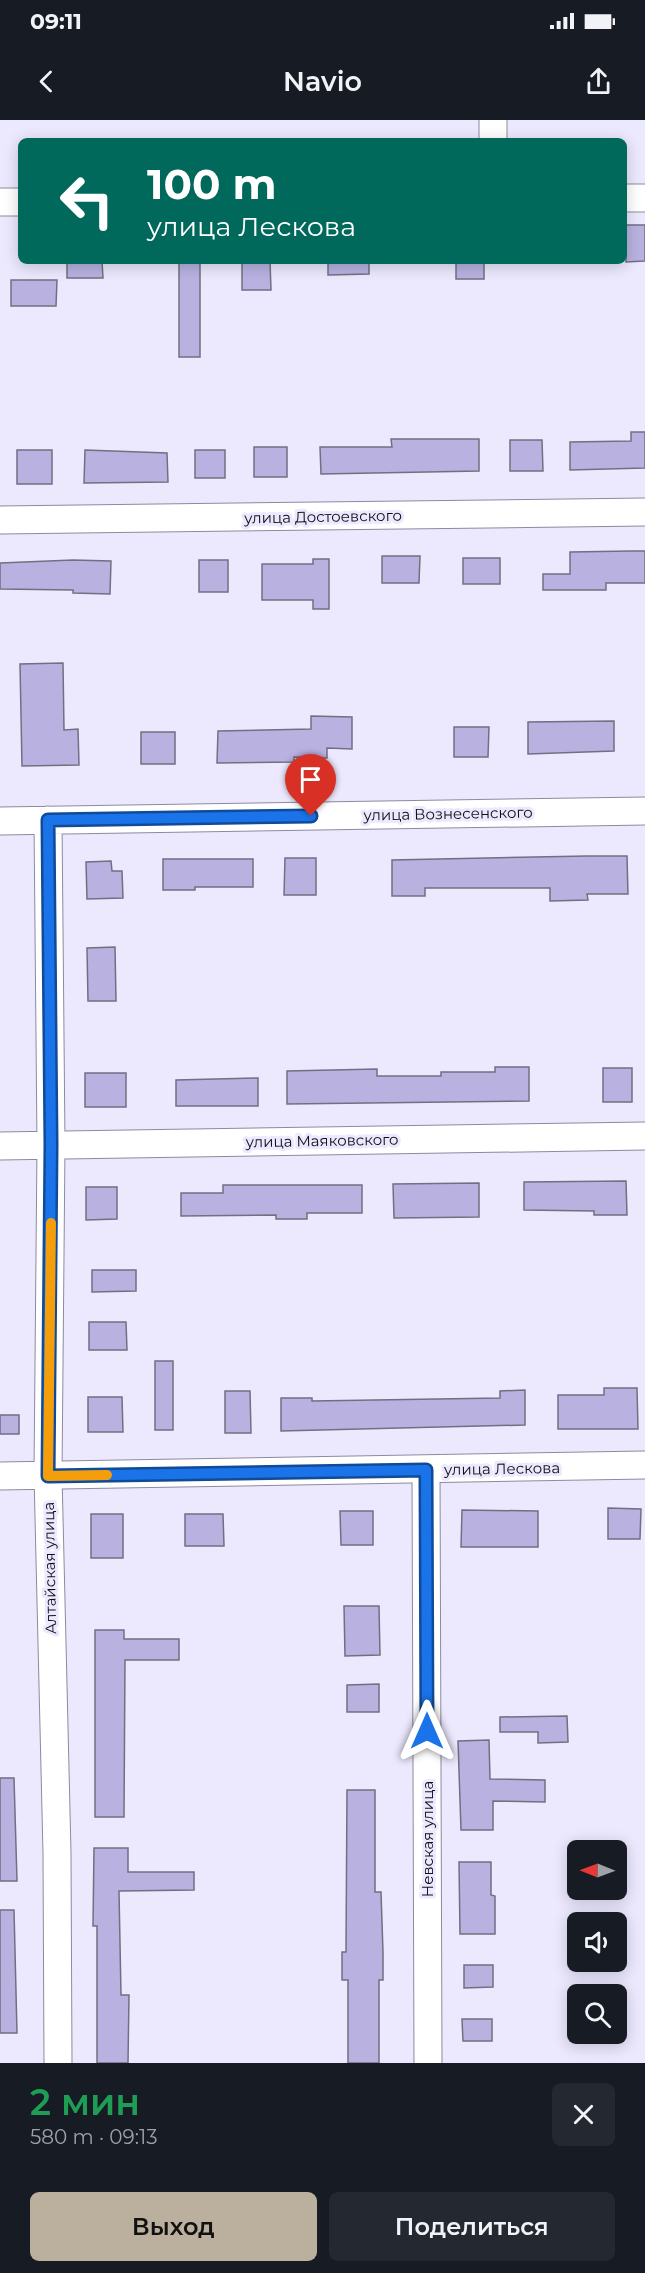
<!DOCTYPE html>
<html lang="ru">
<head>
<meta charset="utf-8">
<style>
	:root { --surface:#171b24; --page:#242831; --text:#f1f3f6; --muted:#9ea1a6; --accent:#bbb09d }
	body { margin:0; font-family:Montserrat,sans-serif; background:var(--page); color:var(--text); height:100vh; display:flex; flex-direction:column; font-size:22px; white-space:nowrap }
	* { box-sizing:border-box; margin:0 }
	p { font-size:20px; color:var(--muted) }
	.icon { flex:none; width:33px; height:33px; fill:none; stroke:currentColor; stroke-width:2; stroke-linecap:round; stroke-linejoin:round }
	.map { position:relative; height:1943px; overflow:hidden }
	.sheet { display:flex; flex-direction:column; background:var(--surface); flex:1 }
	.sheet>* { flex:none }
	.guide { position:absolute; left:18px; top:18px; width:609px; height:126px; border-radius:9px; box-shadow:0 3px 15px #0003; background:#00695c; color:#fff; overflow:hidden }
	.needle { width:39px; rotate:271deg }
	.controls { position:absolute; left:567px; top:1720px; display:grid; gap:12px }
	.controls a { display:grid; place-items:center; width:60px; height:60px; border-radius:9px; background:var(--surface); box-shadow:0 3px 15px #0003; font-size:30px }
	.pin { position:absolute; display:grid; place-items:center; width:51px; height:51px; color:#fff; margin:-62px -26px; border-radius:50% 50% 50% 0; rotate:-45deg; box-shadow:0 0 6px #0007 }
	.pin .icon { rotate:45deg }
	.me { position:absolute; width:66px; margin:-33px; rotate:0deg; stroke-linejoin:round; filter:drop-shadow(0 0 4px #0008) }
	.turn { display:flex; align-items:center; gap:21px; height:126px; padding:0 30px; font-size:27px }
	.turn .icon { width:78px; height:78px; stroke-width:2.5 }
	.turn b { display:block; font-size:42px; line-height:51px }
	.round { display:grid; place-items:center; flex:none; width:63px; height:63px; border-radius:9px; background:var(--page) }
	.summary { display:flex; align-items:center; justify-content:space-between; height:102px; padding:0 30px }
	h1 { font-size:36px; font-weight:600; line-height:45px; color:#1e9e55 }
	.button { display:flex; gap:12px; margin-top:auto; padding:12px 30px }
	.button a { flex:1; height:69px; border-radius:9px; background:var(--accent); color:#111; font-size:24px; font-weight:600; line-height:69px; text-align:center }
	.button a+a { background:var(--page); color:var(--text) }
	.status { display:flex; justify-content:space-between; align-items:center; height:42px; padding:0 30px; background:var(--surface); direction:ltr }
	.status svg { height:16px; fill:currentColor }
	header { display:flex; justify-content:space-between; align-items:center; height:78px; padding:0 30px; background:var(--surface); font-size:27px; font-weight:600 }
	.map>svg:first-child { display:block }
</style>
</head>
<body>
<div class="status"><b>09:11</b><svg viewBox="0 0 49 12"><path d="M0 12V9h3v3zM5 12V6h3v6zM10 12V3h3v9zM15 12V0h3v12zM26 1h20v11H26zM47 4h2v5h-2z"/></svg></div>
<header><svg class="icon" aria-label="back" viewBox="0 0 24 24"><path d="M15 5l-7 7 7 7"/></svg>Navio<svg class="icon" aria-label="share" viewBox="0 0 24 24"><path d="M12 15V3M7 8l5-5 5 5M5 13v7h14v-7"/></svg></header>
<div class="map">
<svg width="645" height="1943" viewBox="0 0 645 1943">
	<rect width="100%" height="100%" fill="#ece9ff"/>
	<path fill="#b9b2e1" stroke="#726f82" stroke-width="1.5" d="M 626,105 L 645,105 L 645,141 L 626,142 Z
		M 67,141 L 102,141 L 103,158 L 67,158 Z
		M 179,141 L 200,141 L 200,237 L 179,237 Z
		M 242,141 L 270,141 L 271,170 L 242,170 Z
		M 328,141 L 369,141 L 369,154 L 328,155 Z
		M 456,141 L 484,141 L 484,159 L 456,159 Z
		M 11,160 L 57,160 L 56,186 L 11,186 Z
		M 631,312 L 645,312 L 645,348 L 570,350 L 570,322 L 631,321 Z
		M 391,319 L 479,319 L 479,351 L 321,354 L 320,327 L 392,327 Z
		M 510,320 L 542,320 L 543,351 L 510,351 Z
		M 254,327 L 287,327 L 287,357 L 254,357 Z
		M 17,330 L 52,330 L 52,364 L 17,364 Z
		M 85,330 L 167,333 L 168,362 L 84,363 Z
		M 195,330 L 225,330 L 225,358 L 195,358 Z
		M 631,431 L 645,431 L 645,463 L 606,463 L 606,470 L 543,470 L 543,454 L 570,454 L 570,432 Z
		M 382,436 L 420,436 L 419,463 L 382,463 Z
		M 463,438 L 500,438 L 500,464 L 463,464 Z
		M 313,439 L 329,439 L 329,489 L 313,489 L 313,480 L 262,480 L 262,444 L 313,444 Z
		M 73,440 L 111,441 L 110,474 L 73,473 L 73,470 L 0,469 L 0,443 Z
		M 199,440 L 228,440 L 228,472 L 199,472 Z
		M 63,543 L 64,610 L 78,609 L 79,645 L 22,646 L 20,544 Z
		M 311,596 L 352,597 L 352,629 L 327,628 L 327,638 L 294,637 L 294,642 L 217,643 L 218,611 L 311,609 Z
		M 614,601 L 614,631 L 528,634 L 528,602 Z
		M 454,607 L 489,607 L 488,637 L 454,637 Z
		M 141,612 L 175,612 L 175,644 L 141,644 Z
		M 587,736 L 627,736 L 628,774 L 587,774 L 588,780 L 550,781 L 550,768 L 425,768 L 425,776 L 392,776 L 392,740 Z
		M 285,738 L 316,738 L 316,775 L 284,775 Z
		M 163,739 L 253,739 L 253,767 L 195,767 L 195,770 L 163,770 Z
		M 111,741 L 112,751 L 122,751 L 123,778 L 87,779 L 86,742 Z
		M 115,827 L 116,881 L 88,881 L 87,828 Z
		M 495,947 L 529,947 L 529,981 L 287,984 L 287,951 L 377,949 L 377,956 L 441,956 L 441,952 L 495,952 Z
		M 603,948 L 632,948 L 632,982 L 603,982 Z
		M 85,953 L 126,953 L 126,987 L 85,987 Z
		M 258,958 L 258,986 L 176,986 L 176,960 Z
		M 626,1061 L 627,1095 L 594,1095 L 594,1091 L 524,1090 L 524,1062 Z
		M 479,1063 L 479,1097 L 394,1098 L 393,1064 Z
		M 223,1065 L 362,1065 L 362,1093 L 307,1093 L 307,1099 L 276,1099 L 276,1095 L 181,1096 L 181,1073 L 223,1073 Z
		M 86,1067 L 117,1067 L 117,1099 L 86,1100 Z
		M 92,1150 L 136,1150 L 136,1171 L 92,1172 Z
		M 89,1202 L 126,1202 L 127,1230 L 89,1230 Z
		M 155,1241 L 173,1241 L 173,1310 L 155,1310 Z
		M 604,1268 L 637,1268 L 638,1309 L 558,1309 L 558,1275 L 604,1275 Z
		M 525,1270 L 525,1305 L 281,1311 L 281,1278 L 312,1278 L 312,1281 L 500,1278 L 500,1271 Z
		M 225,1271 L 250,1271 L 251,1313 L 225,1313 Z
		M 88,1277 L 122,1277 L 123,1312 L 88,1312 Z
		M 0,1295 L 19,1295 L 19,1314 L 0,1314 Z
		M 608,1388 L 641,1389 L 640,1419 L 608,1419 Z
		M 462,1390 L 538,1391 L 538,1427 L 461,1427 Z
		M 340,1391 L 373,1391 L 373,1425 L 341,1425 Z
		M 91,1394 L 123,1394 L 123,1438 L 91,1438 Z
		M 185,1394 L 223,1394 L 224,1426 L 185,1426 Z
		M 344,1486 L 379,1486 L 380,1535 L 345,1536 Z
		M 95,1510 L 124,1510 L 124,1519 L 179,1519 L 179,1540 L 125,1540 L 124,1697 L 95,1697 Z
		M 379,1564 L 379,1592 L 347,1592 L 347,1565 Z
		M 567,1596 L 568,1622 L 538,1623 L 538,1612 L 500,1612 L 500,1597 Z
		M 489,1620 L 490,1659 L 545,1660 L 545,1682 L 493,1681 L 493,1710 L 461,1710 L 458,1621 Z
		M 0,1658 L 14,1658 L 17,1761 L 0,1761 Z
		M 347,1670 L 375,1670 L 375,1772 L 381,1772 L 383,1832 L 383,1860 L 379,1860 L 379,1943 L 348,1943 L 348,1860 L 342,1860 L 342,1832 L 346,1832 Z
		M 94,1728 L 128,1728 L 128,1752 L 194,1752 L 194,1770 L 119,1771 L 121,1875 L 129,1875 L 128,1943 L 97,1943 L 97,1806 L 93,1806 Z
		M 459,1742 L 491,1742 L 491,1775 L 495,1776 L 495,1814 L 460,1814 Z
		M 0,1790 L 14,1790 L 17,1913 L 0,1913 Z
		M 464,1845 L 493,1845 L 493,1867 L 464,1868 Z
		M 462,1899 L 492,1899 L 492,1921 L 463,1921 Z"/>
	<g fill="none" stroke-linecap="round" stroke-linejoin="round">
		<g stroke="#8d8a9e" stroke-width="29">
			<path id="minor" d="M 493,21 L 493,0
				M 624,78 L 645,78
				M 0,82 L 21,82
				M 0,400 L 645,392
				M 48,700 L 51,1025 L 48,1355 L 57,1733 L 58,1943
				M 0,701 L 645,691
				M 0,1026 L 645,1016
				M 426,1350 L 428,1943
				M 0,1356 L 645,1345"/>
		</g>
		<use href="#minor" stroke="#fff" stroke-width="27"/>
	</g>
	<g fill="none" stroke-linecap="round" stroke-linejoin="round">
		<g stroke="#114b97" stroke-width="15">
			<path id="route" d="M 311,696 L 48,700 L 51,1025 L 48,1356 L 426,1350 L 427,1611"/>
		</g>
		<use href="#route" stroke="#1a73e8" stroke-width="10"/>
		<path stroke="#f59e0b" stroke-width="10" d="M 51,1103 L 48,1356 L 107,1355"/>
	</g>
	<g text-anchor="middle" stroke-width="6" stroke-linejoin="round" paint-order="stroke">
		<g font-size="15" fill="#0f0e15" stroke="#ece9ff">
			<text transform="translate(323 397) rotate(-1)" y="5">улица Достоевского</text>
			<text transform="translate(448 694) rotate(-1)" y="5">улица Вознесенского</text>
			<text transform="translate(322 1021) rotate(-1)" y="5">улица Маяковского</text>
			<text transform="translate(502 1349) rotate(-1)" y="5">улица Лескова</text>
			<text transform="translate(50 1448) rotate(-91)" y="5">Алтайская улица</text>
			<text transform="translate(428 1719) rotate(-90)" y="5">Невская улица</text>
		</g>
	</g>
</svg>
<div class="controls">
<a><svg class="needle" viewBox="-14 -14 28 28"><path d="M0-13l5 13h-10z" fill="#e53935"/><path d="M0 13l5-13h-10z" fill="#9ea1a6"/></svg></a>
<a><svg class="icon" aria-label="sound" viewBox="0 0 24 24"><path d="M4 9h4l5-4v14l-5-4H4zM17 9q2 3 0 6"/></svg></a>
<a><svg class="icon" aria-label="search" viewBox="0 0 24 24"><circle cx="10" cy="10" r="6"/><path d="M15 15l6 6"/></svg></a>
</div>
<div class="pin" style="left:311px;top:696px;background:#d93025"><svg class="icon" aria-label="arrive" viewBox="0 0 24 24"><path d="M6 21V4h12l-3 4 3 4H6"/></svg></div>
<svg class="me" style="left:427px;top:1611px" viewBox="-20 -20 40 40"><path d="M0-17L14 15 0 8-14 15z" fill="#1a73e8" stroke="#fff" stroke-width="4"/></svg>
<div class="guide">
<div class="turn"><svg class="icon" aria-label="left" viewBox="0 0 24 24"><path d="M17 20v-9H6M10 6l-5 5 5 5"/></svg><div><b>100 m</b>улица Лескова</div></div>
</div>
</div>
<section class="sheet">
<div class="summary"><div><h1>2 мин</h1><p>580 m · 09:13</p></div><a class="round"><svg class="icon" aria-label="close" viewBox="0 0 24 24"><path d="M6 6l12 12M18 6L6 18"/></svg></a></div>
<div class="button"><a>Выход</a><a>Поделиться</a></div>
</section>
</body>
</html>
